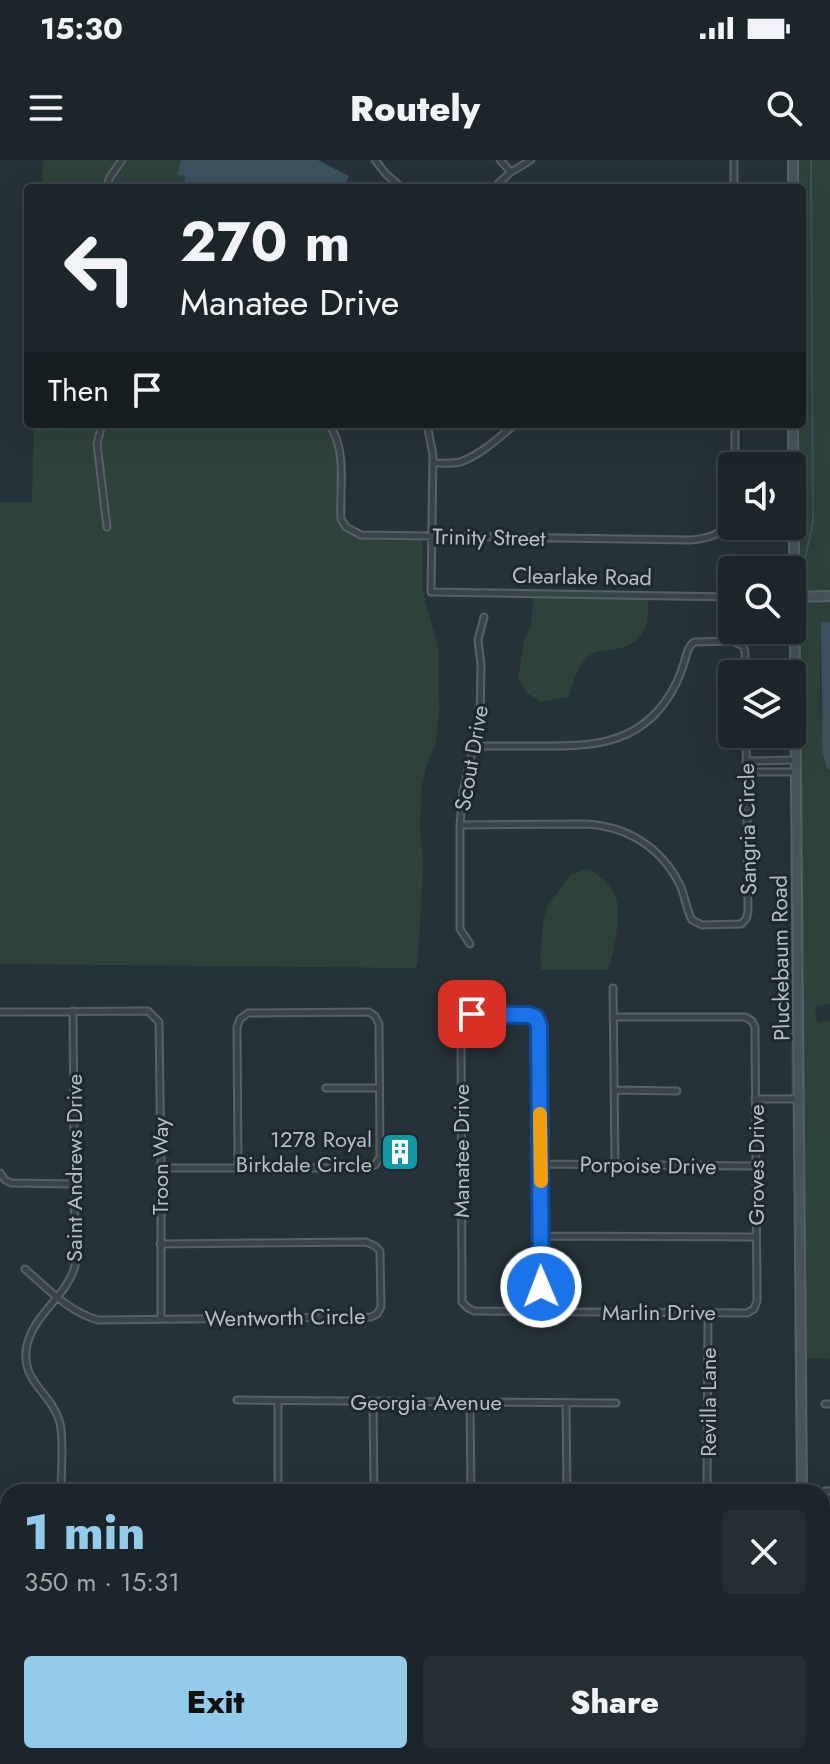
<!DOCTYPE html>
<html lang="en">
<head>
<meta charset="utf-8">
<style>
	:root { --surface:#1c262a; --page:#252e32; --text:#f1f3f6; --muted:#a0a5a8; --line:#3a4347; --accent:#93cceb }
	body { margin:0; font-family:Jost,sans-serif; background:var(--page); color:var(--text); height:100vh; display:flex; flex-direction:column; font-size:30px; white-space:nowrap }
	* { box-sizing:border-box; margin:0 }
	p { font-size:26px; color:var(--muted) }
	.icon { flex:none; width:44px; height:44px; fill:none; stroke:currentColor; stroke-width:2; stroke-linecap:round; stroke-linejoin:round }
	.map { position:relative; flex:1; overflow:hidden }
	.details { position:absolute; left:0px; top:1324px; width:830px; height:280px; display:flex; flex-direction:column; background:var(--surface); border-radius:24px 24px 0 0; box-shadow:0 8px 32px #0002,0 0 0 2px var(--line) }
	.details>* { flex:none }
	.guide { position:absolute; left:24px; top:24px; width:782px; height:244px; border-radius:8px; box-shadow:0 8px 32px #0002,0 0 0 2px var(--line); background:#1c262a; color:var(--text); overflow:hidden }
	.controls { position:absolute; left:718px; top:292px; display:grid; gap:16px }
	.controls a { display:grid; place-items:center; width:88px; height:88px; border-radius:8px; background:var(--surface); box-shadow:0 8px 32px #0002,0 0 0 2px var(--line); font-size:40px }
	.pin { position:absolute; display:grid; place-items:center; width:68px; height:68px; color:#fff; margin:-34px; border-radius:16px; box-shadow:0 4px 12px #0006 }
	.me { position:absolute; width:88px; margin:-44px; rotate:359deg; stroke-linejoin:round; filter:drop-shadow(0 0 6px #0008) }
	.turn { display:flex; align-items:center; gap:28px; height:168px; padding:0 24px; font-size:36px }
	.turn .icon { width:104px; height:104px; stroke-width:2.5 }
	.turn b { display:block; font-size:56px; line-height:68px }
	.then { display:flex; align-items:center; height:76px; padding:0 24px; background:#0003; gap:16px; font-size:30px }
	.round { display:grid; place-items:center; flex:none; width:84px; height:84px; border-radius:8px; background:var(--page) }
	.head { display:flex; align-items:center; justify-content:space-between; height:136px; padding:0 24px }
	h1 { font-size:48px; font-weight:800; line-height:60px; color:var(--accent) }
	.primary-button { display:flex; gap:16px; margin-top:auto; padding:16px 24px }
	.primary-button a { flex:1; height:92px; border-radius:8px; background:var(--accent); color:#111; font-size:32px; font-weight:800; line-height:92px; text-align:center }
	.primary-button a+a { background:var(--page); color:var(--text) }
	.status { display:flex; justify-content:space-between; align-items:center; height:56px; padding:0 40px; background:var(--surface); direction:ltr }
	.status svg { height:22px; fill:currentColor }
	header { display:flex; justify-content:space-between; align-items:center; height:104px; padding:0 24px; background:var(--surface); font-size:36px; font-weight:800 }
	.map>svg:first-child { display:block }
</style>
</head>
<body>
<div class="status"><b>15:30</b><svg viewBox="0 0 49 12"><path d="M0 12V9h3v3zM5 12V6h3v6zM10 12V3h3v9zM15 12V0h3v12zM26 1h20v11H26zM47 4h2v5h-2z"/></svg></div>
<header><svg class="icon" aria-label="menu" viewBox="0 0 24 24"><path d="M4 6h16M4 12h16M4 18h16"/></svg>Routely<svg class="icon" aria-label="search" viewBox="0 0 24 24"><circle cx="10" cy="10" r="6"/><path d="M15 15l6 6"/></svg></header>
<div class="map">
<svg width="830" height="1604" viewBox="0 0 830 1604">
	<rect width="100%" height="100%" fill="#253238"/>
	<path fill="#2e423c" d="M 43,0 L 181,0 L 177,15 L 186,15 L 184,28 L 42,28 Z
		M 797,0 L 830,0 L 830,433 L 797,433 L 797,264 L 802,264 L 802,28 L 797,28 Z
		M 34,264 L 98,264 L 94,284 L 104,370 L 111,369 L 101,284 L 106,264 L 325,264 C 333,276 337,291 338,306 C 339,331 327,368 359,377 C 378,383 402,380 422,380 L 422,429 L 438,486 L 439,553 L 436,582 L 426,607 L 421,632 L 420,670 L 423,703 L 418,801 L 416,808 L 0,804 L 0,342 L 32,342 Z
		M 534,433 L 648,438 C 649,466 645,484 613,490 C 607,491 600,491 594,493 C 579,499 573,523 569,537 L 540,542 L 526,532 L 518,518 L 524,481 L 531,466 Z
		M 830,439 L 830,462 L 821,463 C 821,490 816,592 830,610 L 830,844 L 815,847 L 817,862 L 830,861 L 830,1199 L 805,1198 L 804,939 L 797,440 Z
		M 588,709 C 599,715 609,723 615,735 C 623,751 614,793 608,810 L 542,810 L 540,802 L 543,764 L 547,746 L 571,714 Z
		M 794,735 L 796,936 L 791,936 L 790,812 Z"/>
	<path fill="#3b525d" d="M 181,0 L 318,0 L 349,16 L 345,24 L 337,28 L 184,28 L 185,16 L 177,15 Z
		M 821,462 L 830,462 L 830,610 L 826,606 L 822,589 Z"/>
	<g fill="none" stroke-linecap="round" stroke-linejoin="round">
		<path stroke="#3b525d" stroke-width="2" d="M 800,422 L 813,362 L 811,0"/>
		<g stroke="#576267" stroke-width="9">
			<path id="street" d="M 375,0 L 386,14 L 402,28
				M 500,0 L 511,12
				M 734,0 L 734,28
				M 106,28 L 110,17 L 122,0
				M 493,28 L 511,12 L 531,0
				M 102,264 L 97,284 L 107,367
				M 329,264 C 348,292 339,328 341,359 L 346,367 L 361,375 L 691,380 C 710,378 722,375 732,357
				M 427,264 L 433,295 L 431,432 L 732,437
				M 433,303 C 442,303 451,304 460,302 C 479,296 500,277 515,264
				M 735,306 L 735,264
				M 474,586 C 497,586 520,586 543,586 C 590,586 634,585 665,542 C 673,531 680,517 684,503 C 687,494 687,488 694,482 L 732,481 L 743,486 L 745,492 L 745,514
				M 746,601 L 796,600
				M 747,612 L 796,612
				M 460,665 L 585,664 C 627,666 661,687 680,725 C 685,736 686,749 692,760 L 702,765 L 741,764 L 746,759 L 748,752 L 746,574
				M 470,784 L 460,769 L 460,665 L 463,632 L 480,559 L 481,505 L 478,480 L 484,457
				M 613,828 L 615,1004
				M 0,852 L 148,851 L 159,862 L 161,1008 L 161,1159
				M 326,928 L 379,928
				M 614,930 L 677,931
				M 755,939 L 799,939
				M 541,1004 L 755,1006
				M 161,1008 L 364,1008 L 375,1005 L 380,997 L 379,864 L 375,856 L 369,852 L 248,853 L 240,859 L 237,867 L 238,1009
				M 0,1013 L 5,1020 L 11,1023 L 74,1024
				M 541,1076 L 756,1077
				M 25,1109 C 47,1128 69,1152 98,1160 L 371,1157 L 377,1154 L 381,1147 L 380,1091 L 375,1086 L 366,1082 L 160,1084
				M 542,1152 L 539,866 L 536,858 L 529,855 L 472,854 L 465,860 L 461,869 L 462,1142 L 468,1148 L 474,1151 L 747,1153 L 754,1149 L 757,1141 L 755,867 L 752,861 L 745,857 L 613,857
				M 237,1240 L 616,1243
				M 278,1241 L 278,1332
				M 373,1242 L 374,1332
				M 470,1243 L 471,1332
				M 566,1243 L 567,1332
				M 825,1244 L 830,1244
				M 825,1331 L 830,1331
				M 61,1332 C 61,1313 64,1281 60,1263 C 52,1232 19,1222 27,1185 C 34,1154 67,1136 75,1106 L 73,851
				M 707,1332 L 708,1153
				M 822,1415 L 830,1414
				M 822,1500 L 830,1500
				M 156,1596 L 156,1604
				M 234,1596 L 234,1604
				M 412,1596 L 412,1604
				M 483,1596 L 483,1604
				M 714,1596 L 714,1604
				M 555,1604 L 555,1596
				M 627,1604 L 627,1596
				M 767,1604 L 767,1596"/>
		</g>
		<g stroke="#576267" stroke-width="12">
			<path id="secondary" d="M 793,28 L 793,0
				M 793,264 L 802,1332
				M 793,437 L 830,436
				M 0,1589 L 8,1589
				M 822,1592 L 830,1592"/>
		</g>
		<use href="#street" stroke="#394449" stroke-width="5"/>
		<use href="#secondary" stroke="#47545b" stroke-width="8"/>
	</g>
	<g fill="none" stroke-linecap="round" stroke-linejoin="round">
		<g stroke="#114b97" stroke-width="20">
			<path id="route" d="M 472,854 L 529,855 L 536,858 L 539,866 L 541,1127"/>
		</g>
		<use href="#route" stroke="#1a73e8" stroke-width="14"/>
		<path stroke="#f59e0b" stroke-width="14" d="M 540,954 L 541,1021"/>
	</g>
	<defs>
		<g id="building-square" transform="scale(2)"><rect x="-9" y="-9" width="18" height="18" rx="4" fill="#0f9aa8" stroke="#1e292e"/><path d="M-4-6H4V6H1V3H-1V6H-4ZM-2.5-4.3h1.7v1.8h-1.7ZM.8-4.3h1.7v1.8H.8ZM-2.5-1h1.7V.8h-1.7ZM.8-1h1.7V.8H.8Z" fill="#fff"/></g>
	</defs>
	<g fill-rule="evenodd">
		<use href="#building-square" x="400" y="992"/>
	</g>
	<g text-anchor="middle" stroke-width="6" stroke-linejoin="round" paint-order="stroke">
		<g font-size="22" fill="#b4bfc5" stroke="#1e292e">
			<text transform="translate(489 377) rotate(1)" y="8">Trinity Street</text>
			<text transform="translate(582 416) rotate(1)" y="8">Clearlake Road</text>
			<text transform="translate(471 598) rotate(-80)" y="8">Scout Drive</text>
			<text transform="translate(747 669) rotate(-91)" y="8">Sangria Circle</text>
			<text transform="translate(780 798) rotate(-91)" y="8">Pluckebaum Road</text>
			<text transform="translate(461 991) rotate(-90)" y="8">Manatee Drive</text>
			<text transform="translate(648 1005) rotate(1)" y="8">Porpoise Drive</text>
			<text transform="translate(756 1005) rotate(-90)" y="8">Groves Drive</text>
			<text transform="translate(160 1006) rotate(-90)" y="8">Troon Way</text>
			<text transform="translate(74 1008) rotate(-90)" y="8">Saint Andrews Drive</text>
			<text x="659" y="1160">Marlin Drive</text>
			<text transform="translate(285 1157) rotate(-1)" y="8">Wentworth Circle</text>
			<text x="426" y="1250">Georgia Avenue</text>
			<text transform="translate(708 1242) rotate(-90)" y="8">Revilla Lane</text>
		</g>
		<g font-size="22" fill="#b4bfc5" stroke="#1e292e" text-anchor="end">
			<text x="372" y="987">1278 Royal<tspan x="372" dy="25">Birkdale Circle</tspan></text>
		</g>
	</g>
</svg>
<div class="controls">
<a><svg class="icon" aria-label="sound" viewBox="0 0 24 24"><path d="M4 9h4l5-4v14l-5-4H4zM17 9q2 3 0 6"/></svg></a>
<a><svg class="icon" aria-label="search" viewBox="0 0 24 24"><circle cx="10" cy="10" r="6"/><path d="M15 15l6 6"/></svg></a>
<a><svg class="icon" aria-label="layers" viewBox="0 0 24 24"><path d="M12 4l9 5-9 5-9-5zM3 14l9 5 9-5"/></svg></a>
</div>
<div class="pin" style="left:472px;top:854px;background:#d93025"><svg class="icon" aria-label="arrive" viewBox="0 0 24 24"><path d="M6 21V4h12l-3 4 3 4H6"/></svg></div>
<svg class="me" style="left:541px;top:1127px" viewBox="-20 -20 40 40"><circle r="17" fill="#1a73e8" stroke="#fff" stroke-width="3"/><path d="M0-11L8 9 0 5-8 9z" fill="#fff"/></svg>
<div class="guide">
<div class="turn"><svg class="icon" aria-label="left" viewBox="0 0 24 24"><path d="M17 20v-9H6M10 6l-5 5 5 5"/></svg><div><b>270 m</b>Manatee Drive</div></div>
<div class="then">Then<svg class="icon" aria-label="arrive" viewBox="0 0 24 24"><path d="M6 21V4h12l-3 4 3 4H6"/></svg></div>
</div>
<section class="details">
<div class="head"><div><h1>1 min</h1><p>350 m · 15:31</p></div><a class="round"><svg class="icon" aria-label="close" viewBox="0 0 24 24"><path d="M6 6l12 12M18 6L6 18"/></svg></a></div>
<div class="primary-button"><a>Exit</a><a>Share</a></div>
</section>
</div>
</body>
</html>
